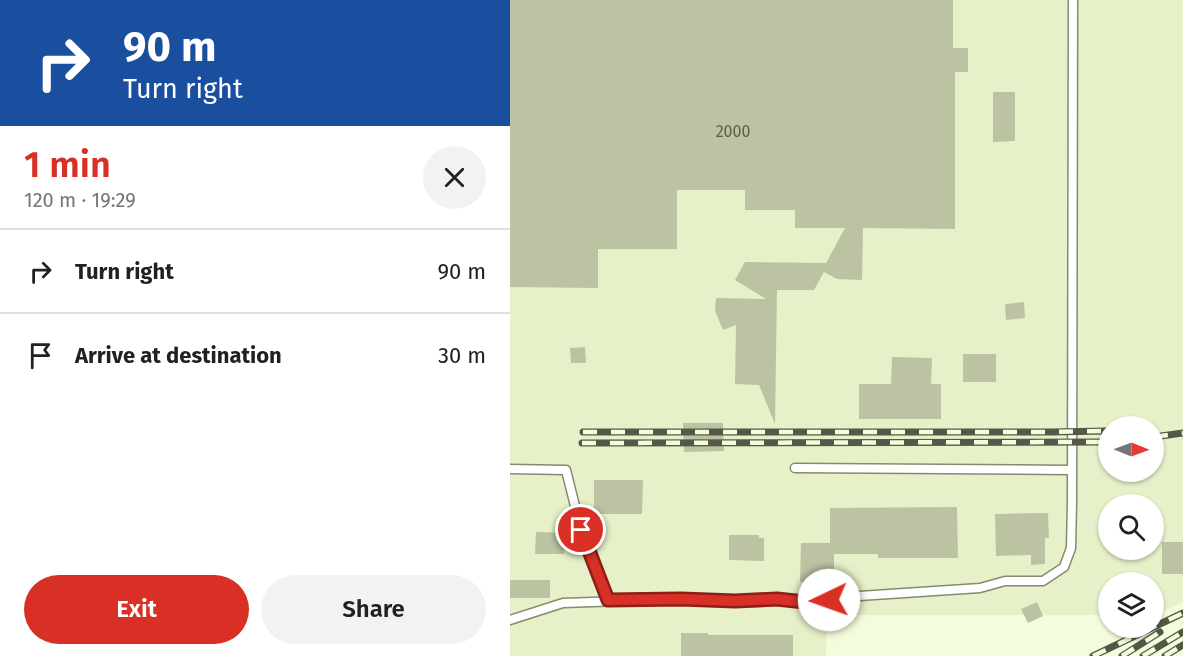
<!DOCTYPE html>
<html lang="en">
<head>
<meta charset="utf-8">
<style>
	:root { --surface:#fff; --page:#f2f2f2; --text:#202124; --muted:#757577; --line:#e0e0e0; --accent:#d93025 }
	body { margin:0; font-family:"Fira Sans",sans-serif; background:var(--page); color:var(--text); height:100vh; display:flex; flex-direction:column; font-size:22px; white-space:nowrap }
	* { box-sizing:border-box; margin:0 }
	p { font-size:20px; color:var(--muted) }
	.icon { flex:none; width:33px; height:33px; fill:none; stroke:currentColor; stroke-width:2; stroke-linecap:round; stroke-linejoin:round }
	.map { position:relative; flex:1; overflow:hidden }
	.drawer { display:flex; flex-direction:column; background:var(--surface); width:510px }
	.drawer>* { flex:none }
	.guide { background:#1a4fa0; color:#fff; overflow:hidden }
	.needle { width:39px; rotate:91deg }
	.buttons { position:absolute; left:588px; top:416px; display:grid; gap:12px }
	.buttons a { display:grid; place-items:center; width:66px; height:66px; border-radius:50%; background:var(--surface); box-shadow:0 2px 4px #0004; font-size:30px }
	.pin { position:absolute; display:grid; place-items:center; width:51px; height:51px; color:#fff; margin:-26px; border:3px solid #fff; border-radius:50%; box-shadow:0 2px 6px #0007 }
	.me { position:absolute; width:66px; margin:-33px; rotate:267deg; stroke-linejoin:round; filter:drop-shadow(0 0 4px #0008) }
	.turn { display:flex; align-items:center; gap:21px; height:126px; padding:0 24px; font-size:27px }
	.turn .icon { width:78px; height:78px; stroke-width:2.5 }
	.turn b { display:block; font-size:42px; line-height:51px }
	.round { display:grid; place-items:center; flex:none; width:63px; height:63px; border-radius:32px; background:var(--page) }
	.summary { display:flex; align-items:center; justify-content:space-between; height:102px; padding:0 24px }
	h1 { font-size:36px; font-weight:600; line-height:45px; color:var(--accent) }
	.primary-button { display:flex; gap:12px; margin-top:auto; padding:12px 24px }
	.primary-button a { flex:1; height:69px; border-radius:36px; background:var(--accent); color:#fff; font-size:24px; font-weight:600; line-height:69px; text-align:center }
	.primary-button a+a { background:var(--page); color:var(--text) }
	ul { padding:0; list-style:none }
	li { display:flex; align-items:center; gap:18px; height:84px; padding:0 24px; border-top:2px solid var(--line) }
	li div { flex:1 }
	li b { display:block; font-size:22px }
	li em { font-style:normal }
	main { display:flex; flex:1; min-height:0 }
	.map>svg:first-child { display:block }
</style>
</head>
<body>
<main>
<section class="drawer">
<div class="guide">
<div class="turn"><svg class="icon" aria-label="right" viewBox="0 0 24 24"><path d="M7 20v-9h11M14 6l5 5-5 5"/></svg><div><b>90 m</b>Turn right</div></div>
</div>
<div class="summary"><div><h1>1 min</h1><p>120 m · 19:29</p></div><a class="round"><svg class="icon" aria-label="close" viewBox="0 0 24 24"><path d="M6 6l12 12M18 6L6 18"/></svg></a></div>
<ul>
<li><svg class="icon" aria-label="right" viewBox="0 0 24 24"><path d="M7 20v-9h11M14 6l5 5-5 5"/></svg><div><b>Turn right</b></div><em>90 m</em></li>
<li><svg class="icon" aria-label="arrive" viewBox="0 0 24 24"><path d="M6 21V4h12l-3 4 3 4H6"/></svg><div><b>Arrive at destination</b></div><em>30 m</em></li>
</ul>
<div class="primary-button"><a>Exit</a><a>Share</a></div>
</section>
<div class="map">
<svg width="673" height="656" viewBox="0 0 673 656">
	<rect width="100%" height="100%" fill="#f4fddb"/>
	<path fill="#e6f1c9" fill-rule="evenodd" d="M 0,0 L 673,0 L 673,602 L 644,615 L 644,582 L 598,582 L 598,615 L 317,615 L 316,656 L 0,656 ZM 598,426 L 644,426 L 644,471 L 598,471 ZM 598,504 L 644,504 L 644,549 L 598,549 Z"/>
	<path fill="#bbc3a3" d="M 0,0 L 443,0 L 443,48 L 458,48 L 458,72 L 445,72 L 445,229 L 353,228 L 352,280 L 327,279 L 314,272 L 304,290 L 267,290 L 265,424 L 249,385 L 225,384 L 226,325 L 213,330 L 205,311 L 206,298 L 256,299 L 225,280 L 235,262 L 316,263 L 335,228 L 285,228 L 285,210 L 235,210 L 235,190 L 167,190 L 167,249 L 88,249 L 88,288 L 0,287 Z
		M 483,92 L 505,92 L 505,141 L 483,142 Z
		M 514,302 L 515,318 L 496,320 L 495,304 Z
		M 75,347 L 76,363 L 61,363 L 60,348 Z
		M 453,354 L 486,354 L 486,382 L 453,382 Z
		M 382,357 L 422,358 L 421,384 L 431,384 L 431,419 L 349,419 L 349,384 L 381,384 Z
		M 173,423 L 213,423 L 214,451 L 174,452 Z
		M 84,480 L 133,480 L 132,514 L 84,514 Z
		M 447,507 L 448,558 L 368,558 L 368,554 L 324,554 L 324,583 L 290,582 L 291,543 L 320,543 L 320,508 Z
		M 538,513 L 539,538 L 535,538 L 535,564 L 521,565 L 521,555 L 486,556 L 485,514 Z
		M 26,532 L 55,533 L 54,554 L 25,554 Z
		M 219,535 L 249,535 L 249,538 L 254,538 L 254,561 L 219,560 Z
		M 652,542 L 673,542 L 673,574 L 652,574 Z
		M 0,580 L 40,580 L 40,598 L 0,598 Z
		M 527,602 L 533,616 L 518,623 L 511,609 Z
		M 171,633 L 198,633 L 198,635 L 283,635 L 283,656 L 171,656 Z"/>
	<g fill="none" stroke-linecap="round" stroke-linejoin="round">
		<g stroke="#848b6d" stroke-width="11">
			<path id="lane" d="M 285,468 L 562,470
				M 0,469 L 56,470 L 71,530 L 98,600
				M 0,620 L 53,603 L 171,599 L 225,601 L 267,599 L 304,603 L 334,597 L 470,588 L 495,581 L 533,581 L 554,567 L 561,548 L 562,503 L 563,0"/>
		</g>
		<use href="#lane" stroke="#fff" stroke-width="8"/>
		<g stroke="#545848" stroke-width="7">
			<path id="rail" d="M 73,432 L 541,432 L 598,431
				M 644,437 L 673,433
				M 72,443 L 598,442
				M 583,656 L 673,613
				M 612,656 L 650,632
				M 633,656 L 673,632
				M 655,656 L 673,645"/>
		</g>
		<use href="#rail" stroke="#f4fddb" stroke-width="4.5" stroke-dasharray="14" stroke-linecap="butt"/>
	</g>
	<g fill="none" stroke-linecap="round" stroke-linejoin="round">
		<g stroke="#8d1f18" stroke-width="15">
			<path id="route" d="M 71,530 L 98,600 L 171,599 L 225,601 L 267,599 L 304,603 L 319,600"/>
		</g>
		<use href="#route" stroke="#d93025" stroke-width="10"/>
	</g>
	<g text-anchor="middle" stroke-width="4.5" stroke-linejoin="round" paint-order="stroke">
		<g font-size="16" fill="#5a5e4d">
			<text x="223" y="137">2000</text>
		</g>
	</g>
</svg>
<div class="buttons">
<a><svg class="needle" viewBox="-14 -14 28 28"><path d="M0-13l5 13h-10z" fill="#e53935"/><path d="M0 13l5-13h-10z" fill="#757577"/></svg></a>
<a><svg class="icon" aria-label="search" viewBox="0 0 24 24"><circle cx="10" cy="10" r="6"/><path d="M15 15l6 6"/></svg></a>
<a><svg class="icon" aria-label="layers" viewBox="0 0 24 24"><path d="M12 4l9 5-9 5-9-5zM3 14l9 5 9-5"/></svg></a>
</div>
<div class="pin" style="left:71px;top:530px;background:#d93025"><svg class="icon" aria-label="arrive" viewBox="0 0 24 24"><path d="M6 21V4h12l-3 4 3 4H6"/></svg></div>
<svg class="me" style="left:319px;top:600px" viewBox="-20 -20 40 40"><circle r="19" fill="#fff"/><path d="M0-13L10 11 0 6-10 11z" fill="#d93025"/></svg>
</div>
</main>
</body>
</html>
